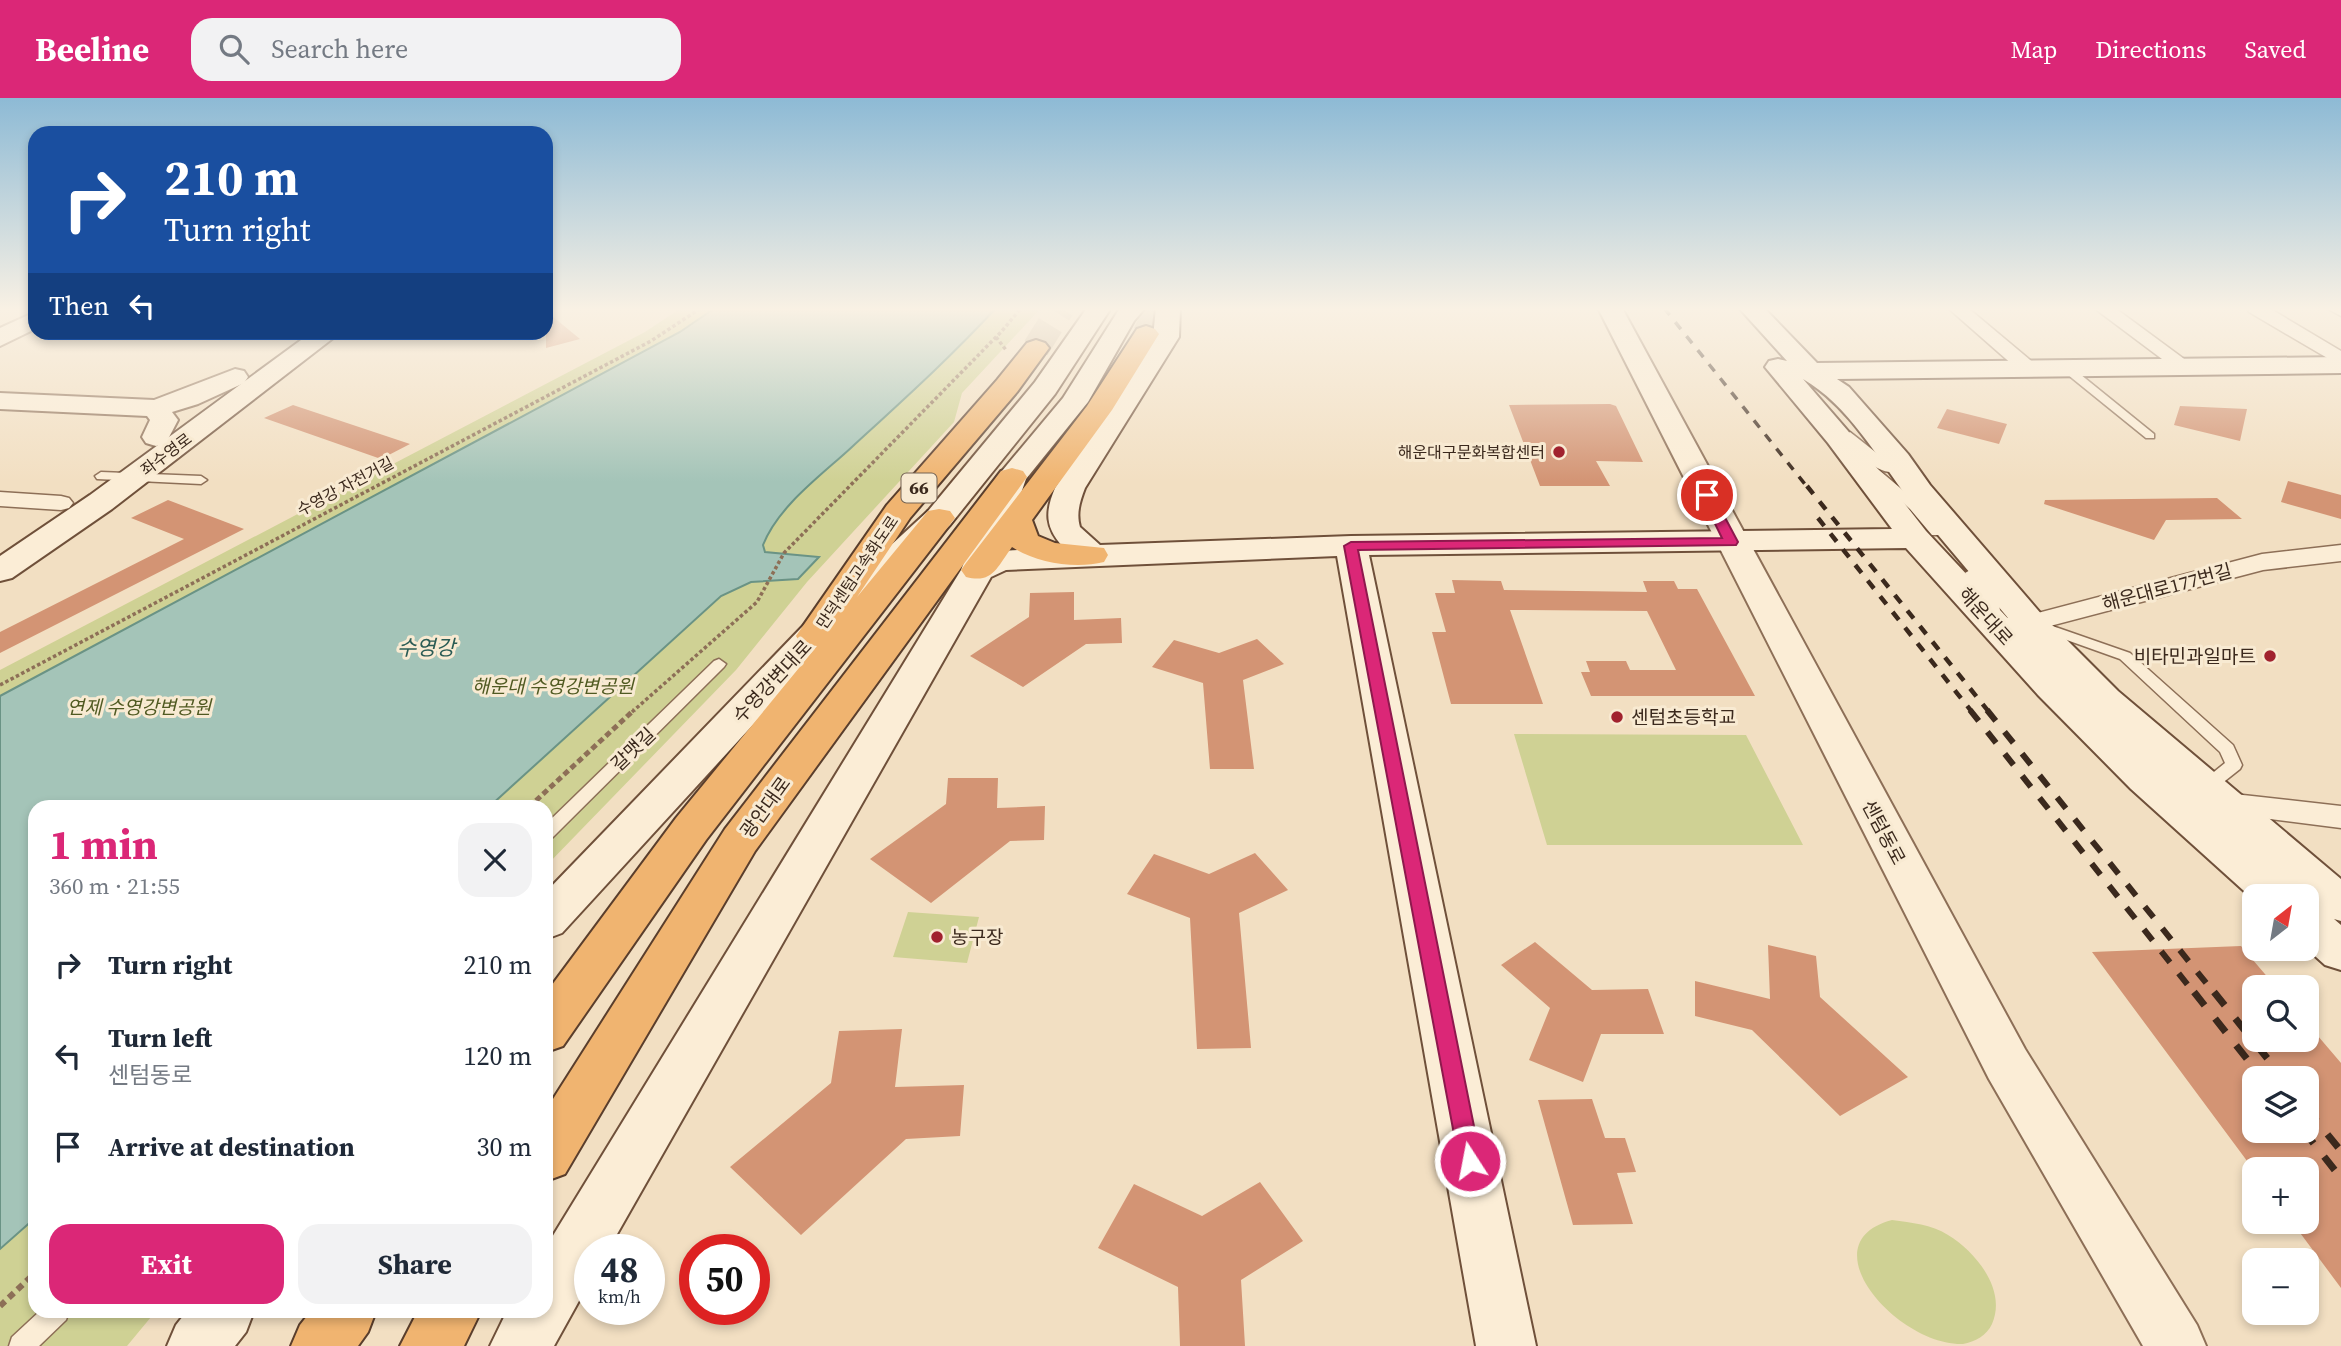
<!DOCTYPE html>
<html lang="en">
<head>
<meta charset="utf-8">
<style>
	:root { --surface:#fff; --page:#f2f2f3; --text:#1f2937; --muted:#747a83; --accent:#db2777 }
	body { margin:0; font-family:"Source Serif 4","Noto Sans KR",serif; background:var(--page); color:var(--text); height:100vh; display:flex; flex-direction:column; font-size:26px; white-space:nowrap }
	* { box-sizing:border-box; margin:0 }
	p { font-size:23px; color:var(--muted) }
	.icon { flex:none; width:38px; height:38px; fill:none; stroke:currentColor; stroke-width:2; stroke-linecap:round; stroke-linejoin:round }
	.map { position:relative; flex:1; overflow:hidden }
	.panel { position:absolute; left:28px; top:702px; width:525px; height:518px; display:flex; flex-direction:column; background:var(--surface); border-radius:21px; box-shadow:0 4px 10px #0003 }
	.panel>* { flex:none }
	.banner { position:absolute; left:28px; top:28px; width:525px; height:214px; border-radius:21px; box-shadow:0 4px 10px #0003; background:#1a4fa0; color:#fff; overflow:hidden }
	.needle { width:46px; rotate:31deg }
	.tools { position:absolute; left:2242px; top:786px; display:grid; gap:14px }
	.tools a { display:grid; place-items:center; width:77px; height:77px; border-radius:14px; background:var(--surface); box-shadow:0 4px 10px #0003; font-size:35px }
	.speed { position:absolute; left:574px; top:1136px; display:flex; gap:14px; font-size:35px; font-weight:700; text-align:center }
	.speed>* { display:grid; place-content:center; width:91px; height:91px; border-radius:50%; background:var(--surface); box-shadow:0 4px 10px #0003; line-height:1 }
	.speed small { font-size:18px; font-weight:400 }
	.speed .limit { border:10px solid #d22; background:#fff; color:#111 }
	.pin { position:absolute; display:grid; place-items:center; width:60px; height:60px; color:#fff; margin:-30px; border:4px solid #fff; border-radius:50%; box-shadow:0 2px 7px #0007 }
	.me { position:absolute; width:77px; margin:-38px; rotate:349deg; stroke-linejoin:round; filter:drop-shadow(0 0 5px #0008) }
	.turn { display:flex; align-items:center; gap:24px; height:147px; padding:0 21px; font-size:32px }
	.turn .icon { width:91px; height:91px; stroke-width:2.5 }
	.turn b { display:block; font-size:49px; line-height:60px }
	.then { display:flex; align-items:center; height:66px; padding:0 21px; background:#0003; gap:14px; font-size:26px }
	.round { display:grid; place-items:center; flex:none; width:74px; height:74px; border-radius:21px; background:var(--page) }
	.summary { display:flex; align-items:center; justify-content:space-between; height:119px; padding:0 21px }
	h1 { font-size:42px; font-weight:700; line-height:52px; color:var(--accent) }
	.button { display:flex; gap:14px; margin-top:auto; padding:14px 21px }
	.button a { flex:1; height:80px; border-radius:21px; background:var(--accent); color:#fff; font-size:28px; font-weight:700; line-height:80px; text-align:center }
	.button a+a { background:var(--page); color:var(--text) }
	ul { padding:0; list-style:none }
	li { display:flex; align-items:center; gap:21px; height:91px; padding:0 21px }
	li div { flex:1 }
	li b { display:block; font-size:26px }
	li em { font-style:normal }
	header { display:flex; align-items:center; gap:42px; box-sizing:border-box; height:98px; padding:0 35px; background:var(--accent); color:#fff }
	header strong { font-size:33px }
	nav { display:flex; gap:38px; margin-inline-start:auto; font-size:24px }
	.search { width:490px; height:63px; background:var(--page); display:flex; align-items:center; gap:18px; box-sizing:border-box; padding:0 24px; border-radius:21px; color:var(--muted); font-size:26px }
	.map>svg:first-child { display:block }
</style>
</head>
<body>
<header>
<strong>Beeline</strong>
<div class="search"><svg class="icon" aria-label="search" viewBox="0 0 24 24"><circle cx="10" cy="10" r="6"/><path d="M15 15l6 6"/></svg>Search here</div>
<nav><a>Map</a><a>Directions</a><a>Saved</a></nav>
</header>
<div class="map">
<svg width="2341" height="1248" viewBox="0 0 2341 1248">
	<rect width="100%" height="100%" fill="#f2dfc2"/>
	<path fill="#cfd194" d="M 681,210 L 1041,210 L 962,295 L 954,324 L 807,484 L 736,572 L 546,768 L 546,709 L 35,709 L 35,1213 L 156,1213 L 127,1248 L 0,1248 L 0,572 L 645,234 Z
		M 1514,636 L 1746,637 L 1803,747 L 1547,747 Z
		M 908,814 L 979,819 L 967,865 L 893,859 Z
		M 1892,1122 C 1912,1125 1931,1126 1948,1137 C 1976,1154 2007,1192 1992,1226 C 1987,1237 1975,1244 1963,1246 C 1898,1248 1806,1145 1892,1122 Z"/>
	<path fill="#a4c4b8" stroke="#6a9385" stroke-width="2" d="M 715,210 L 996,210 C 951,259 902,303 853,348 C 822,377 779,407 763,447 L 765,454 L 819,459 L 798,481 L 751,484 L 721,498 L 489,709 L 35,709 L 35,1120 L 0,1151 L 0,598 L 680,234 Z"/>
	<path fill="#d39474" fill-rule="evenodd" d="M 546,213 L 580,241 L 546,250 Z
		M 1610,306 L 1616,308 L 1643,364 L 1596,363 L 1610,388 L 1540,388 L 1509,307 Z
		M 293,307 L 410,346 L 381,361 L 264,320 Z
		M 2180,308 L 2247,311 L 2240,343 L 2174,327 Z
		M 1947,311 L 2007,326 L 1999,346 L 1937,330 Z
		M 2288,383 L 2341,397 L 2341,421 L 2281,404 Z
		M 2217,400 L 2242,421 L 2166,422 L 2154,442 L 2044,406 L 2045,402 Z
		M 168,402 L 244,431 L 0,555 L 0,534 L 184,441 L 131,420 Z
		M 1452,482 L 1501,483 L 1504,492 L 1647,494 L 1643,483 L 1674,483 L 1678,491 L 1697,491 L 1755,598 L 1591,598 L 1581,574 L 1590,574 L 1586,563 L 1626,563 L 1630,572 L 1676,572 L 1647,513 L 1510,512 L 1543,606 L 1451,606 L 1432,534 L 1446,534 L 1435,495 L 1455,495 Z
		M 1074,494 L 1074,522 L 1121,520 L 1122,545 L 1086,546 L 1023,589 L 970,558 L 1029,519 L 1030,495 Z
		M 1257,541 L 1284,566 L 1243,582 L 1254,671 L 1210,671 L 1203,585 L 1152,569 L 1174,542 L 1219,555 Z
		M 948,680 L 998,680 L 997,710 L 1045,708 L 1044,742 L 1010,743 L 931,805 L 870,761 L 946,706 Z
		M 1255,755 L 1288,792 L 1239,815 L 1251,950 L 1197,951 L 1190,820 L 1127,796 L 1154,756 L 1209,776 Z
		M 1535,844 L 1592,892 L 1648,891 L 1664,936 L 1601,936 L 1583,984 L 1529,962 L 1550,910 L 1501,867 Z
		M 1768,847 L 1816,858 L 1820,899 L 1908,979 L 1840,1018 L 1752,932 L 1695,918 L 1695,883 L 1770,901 Z
		M 2241,848 L 2276,889 L 2254,889 L 2254,942 L 2306,942 L 2306,924 L 2341,965 L 2341,1190 L 2292,1124 L 2306,1124 L 2306,1071 L 2253,1071 L 2092,854 ZM 2254,980 L 2306,980 L 2306,1032 L 2254,1032 Z
		M 902,931 L 895,989 L 964,987 L 960,1038 L 906,1041 L 801,1137 L 730,1069 L 831,985 L 839,933 Z
		M 1592,1001 L 1605,1040 L 1625,1040 L 1636,1074 L 1617,1075 L 1633,1126 L 1573,1127 L 1538,1002 Z
		M 1260,1084 L 1303,1143 L 1241,1182 L 1245,1248 L 1180,1248 L 1178,1189 L 1098,1150 L 1134,1086 L 1202,1118 Z"/>
	<g fill="none" stroke-linecap="round" stroke-linejoin="round">
		<path stroke="#cdbba1" stroke-width="27" stroke-dasharray="27 14" stroke-linecap="butt" d="M 1146,236 L 1159,210
			M 1036,250 L 1061,210"/>
		<g stroke="#8d6f57" stroke-width="3">
			<path id="service" d="M 2326,210 L 2341,211 L 2341,218 Z
				M 2062,268 L 2070,268 L 2154,336 L 2154,340 L 2146,340 L 2062,272 Z
				M 1850,334 L 1893,368 L 1893,374 C 1876,376 1854,351 1844,338 Z
				M 1873,367 L 1918,405 L 1942,431 L 1942,437 L 1932,437 L 1910,411 L 1869,374 L 1869,368 Z
				M 101,374 L 201,378 L 207,382 L 201,386 L 97,381 L 95,378 Z
				M 1972,471 L 1977,472 L 1999,504 L 2001,523 L 1999,526 L 1994,527 L 1987,523 L 1985,504 L 1965,475 Z
				M 2041,524 L 2130,555 L 2233,647 L 2242,667 L 2240,671 L 2211,694 L 2199,694 L 2197,690 L 2199,686 L 2225,665 L 2220,654 L 2120,561 L 2036,531 L 2034,528 Z
				M 719,561 L 726,566 L 724,569 L 552,740 L 546,742 L 546,726 L 714,563 Z
				M 40,1213 L 69,1213 L 66,1222 L 39,1248 L 9,1248 L 12,1239 Z"/>
		</g>
		<g stroke="#8d6f57" stroke-width="3">
			<path id="minor" d="M 1948,210 L 1968,210 L 2036,267 L 2039,271 L 2036,275 L 2022,275 Z
				M 2094,210 L 2115,210 L 2195,269 L 2192,273 L 2178,273 Z
				M 2247,210 L 2269,210 L 2341,253 L 2341,268 L 2249,214 Z
				M 0,394 L 61,398 L 69,400 L 73,405 L 69,410 L 61,412 L 0,408 Z
				M 2341,447 L 2341,463 L 2263,472 L 2031,533 L 2007,535 L 1997,533 L 1993,527 L 1997,521 L 2030,517 L 2262,456 Z
				M 2225,695 L 2341,708 L 2341,730 L 2214,714 L 2209,706 L 2214,698 Z"/>
		</g>
		<g stroke="#8d6f57" stroke-width="4">
			<path id="tertiary" d="M 1598,210 L 1622,210 L 2025,951 L 2197,1227 L 2206,1248 L 2143,1248 L 1989,981 Z
				M 35,214 L 35,231 L 0,248 L 0,230 Z
				M 235,271 L 244,273 L 248,279 L 244,285 L 198,306 L 172,314 L 178,322 L 166,345 L 156,348 L 146,345 L 142,339 L 150,322 L 147,318 L 0,311 L 0,295 L 154,302 Z"/>
		</g>
		<g stroke="#6f503a" stroke-width="4">
			<path id="secondary" d="M 1087,210 L 1111,210 L 1055,296 L 950,427 L 827,546 L 562,835 L 546,841 L 546,794 L 801,530 L 928,413 L 1035,284 Z
				M 1120,210 L 1145,210 L 1134,223 L 1088,304 L 1026,381 L 1001,453 L 1063,449 C 1045,429 1045,414 1055,390 L 1153,239 L 1156,210 L 1180,210 L 1179,239 L 1085,390 C 1080,403 1076,415 1080,429 L 1100,447 L 1351,438 L 1892,431 L 1828,345 L 1765,269 L 1769,263 L 1778,261 L 1787,263 L 1739,210 L 1764,210 L 1817,265 L 2341,259 L 2341,275 L 1837,281 L 1849,289 L 1908,356 L 1930,387 L 2043,518 L 2118,593 L 2341,781 L 2341,823 L 2334,821 L 2341,827 L 2341,872 L 2325,867 L 2306,850 L 2306,806 L 2314,808 L 2306,798 L 2298,794 L 2300,798 L 2254,798 L 2254,802 L 2131,691 L 2038,597 L 1906,450 L 1369,457 L 1536,1248 L 1476,1248 L 1337,458 L 1006,472 L 991,479 L 608,1152 L 590,1152 L 590,1183 L 554,1248 L 490,1248 L 507,1213 L 546,1213 L 546,1149 L 961,472 L 997,379 L 1063,300 ZM 1803,281 C 1848,307 1877,359 1908,400 C 1942,443 1979,485 2014,527 L 1926,433 L 1848,333 Z
				M 312,234 L 341,234 L 112,411 L 12,480 L 0,483 L 0,458 L 90,397 Z
				M 187,1213 L 254,1213 L 246,1234 L 235,1248 L 167,1248 L 176,1227 Z"/>
		</g>
		<g stroke="#5a3e2c" stroke-width="4">
			<path id="trunk" d="M 1146,228 L 1155,231 L 1159,236 L 1112,312 L 1032,422 L 1038,438 L 1055,445 L 1104,450 L 1108,457 L 1104,464 C 1075,471 1036,465 1012,449 C 997,469 993,486 966,479 L 961,472 L 966,465 L 1087,308 L 1137,231 Z
				M 1036,242 L 1045,245 L 1049,250 L 1017,294 L 910,420 L 857,499 L 928,413 L 939,411 L 950,413 L 955,420 L 706,742 L 563,948 L 546,954 L 546,895 L 676,720 L 817,548 L 801,546 L 796,538 L 887,407 L 997,282 L 1027,245 Z
				M 1012,370 L 1023,373 L 1027,379 L 755,753 L 565,1076 L 546,1083 L 546,1012 L 725,731 L 1001,373 Z
				M 311,1213 L 376,1213 L 368,1234 L 358,1248 L 291,1248 L 300,1227 Z
				M 418,1213 L 481,1213 L 464,1248 L 400,1248 Z"/>
		</g>
		<path stroke="#8d6f57" stroke-width="3.5" stroke-dasharray="3.5 2.5" stroke-linecap="butt" d="M 996,239 L 1006,252
			M 0,587 L 651,243 L 701,210
			M 632,614 L 757,504 L 784,455 L 1002,233 L 1021,210"/>
		<path stroke="#8d6f57" stroke-width="5" stroke-dasharray="6 3.5" stroke-linecap="butt" d="M 529,709 L 634,612"/>
		<path stroke="#8d6f57" stroke-width="6" stroke-dasharray="7 5" stroke-linecap="butt" d="M 0,1208 L 35,1175"/>
		<use href="#service" fill="#fbedd6" fill-rule="evenodd"/>
		<use href="#minor" fill="#fbedd6" fill-rule="evenodd"/>
		<use href="#tertiary" fill="#fbedd6" fill-rule="evenodd"/>
		<use href="#secondary" fill="#fbedd6" fill-rule="evenodd"/>
		<use href="#trunk" fill="#f0b470" fill-rule="evenodd"/>
		<path stroke="#3b291d" stroke-width="3.5" stroke-dasharray="9 9" stroke-linecap="butt" d="M 1664,210 L 1808,390"/>
		<path stroke="#3b291d" stroke-width="4.5" stroke-dasharray="10 10" stroke-linecap="butt" d="M 1807,388 L 1989,614
			M 1818,420 L 1972,614"/>
		<path stroke="#3b291d" stroke-width="6" stroke-dasharray="14 14" stroke-linecap="butt" d="M 1970,612 L 2195,896
			M 1987,612 L 2215,896"/>
		<path stroke="#3b291d" stroke-width="7" stroke-dasharray="17 17" stroke-linecap="butt" d="M 2194,894 L 2262,980
			M 2214,894 L 2283,980
			M 2306,1010 L 2341,1053
			M 2303,1032 L 2341,1080"/>
	</g>
	<linearGradient id="sky" x2="0" y2="1"><stop stop-color="#8dbad5"/><stop offset="0.55" stop-color="#f9f1e4"/><stop offset="1" stop-color="#f9f1e4" stop-opacity="0"/></linearGradient>
	<rect width="2341" height="384" fill="url(#sky)"/>
	<path fill="#db2777" stroke="#8e194d" stroke-width="2" d="M 1707,393 L 1713,397 L 1738,444 L 1736,447 L 1358,452 L 1481,1063 L 1478,1071 L 1470,1074 L 1462,1071 L 1459,1063 L 1344,448 L 1351,444 L 1722,440 L 1701,397 Z"/>
	<g fill="#a1222e" stroke="#f8ead2" stroke-width="2.5">
		<circle cx="1559" cy="354" r="7"/>
		<circle cx="2270" cy="558" r="7"/>
		<circle cx="1617" cy="619" r="7"/>
		<circle cx="937" cy="839" r="7"/>
	</g>
	<g text-anchor="middle" stroke-width="6" stroke-linejoin="round" paint-order="stroke">
		<g font-size="16" fill="#3b291d" stroke="#f8ead2" text-anchor="end">
			<text x="1545" y="360">해운대구문화복합센터</text>
		</g>
		<g font-size="16" fill="#3b291d" stroke="#f8ead2">
			<text transform="translate(166 356) rotate(-37)" y="6">좌수영로</text>
			<text transform="translate(345 388) rotate(-28)" y="6">수영강 자전거길</text>
			<text transform="translate(857 474) rotate(-56)" y="6">만덕센텀고속화도로</text>
		</g>
		<rect fill="#f8ead2" stroke="#746353" stroke-width="2" x="901.5" y="375.5" width="35" height="29" rx="5"/>
		<g font-size="18" font-weight="bold" fill="#3b291d">
			<text x="919" y="396">66</text>
		</g>
		<g font-size="19" fill="#3b291d" stroke="#f8ead2">
			<text transform="translate(2167 489) rotate(-15)" y="7">해운대로177번길</text>
			<text transform="translate(1986 518) rotate(48)" y="7">해운대로</text>
			<text transform="translate(772 583) rotate(-47)" y="7">수영강변대로</text>
			<text transform="translate(633 651) rotate(-44)" y="7">갈맷길</text>
			<text transform="translate(765 709) rotate(-54)" y="7">광안대로</text>
			<text transform="translate(1884 734) rotate(62)" y="7">센텀동로</text>
		</g>
		<g font-size="19" fill="#3b291d" stroke="#f8ead2" text-anchor="start">
			<text x="2256" y="565" text-anchor="end">비타민과일마트</text>
			<text x="1631" y="626">센텀초등학교</text>
			<text x="951" y="846">농구장</text>
		</g>
		<g font-size="19" font-style="italic" fill="#505a22" stroke="#f8ead2">
			<text x="553" y="595">해운대 수영강변공원</text>
			<text x="139" y="616">연제 수영강변공원</text>
		</g>
		<g font-size="21" font-style="italic" fill="#2b5c55" stroke="#f8ead2">
			<text x="426" y="557">수영강</text>
		</g>
	</g>
</svg>
<div class="tools">
<a><svg class="needle" viewBox="-14 -14 28 28"><path d="M0-13l5 13h-10z" fill="#e53935"/><path d="M0 13l5-13h-10z" fill="#747a83"/></svg></a>
<a><svg class="icon" aria-label="search" viewBox="0 0 24 24"><circle cx="10" cy="10" r="6"/><path d="M15 15l6 6"/></svg></a>
<a><svg class="icon" aria-label="layers" viewBox="0 0 24 24"><path d="M12 4l9 5-9 5-9-5zM3 14l9 5 9-5"/></svg></a>
<a>+</a>
<a>−</a>
</div>
<div class="speed"><div>48<small>km/h</small></div><div class="limit">50</div></div>
<div class="pin" style="left:1707px;top:397px;background:#d93025"><svg class="icon" aria-label="arrive" viewBox="0 0 24 24"><path d="M6 21V4h12l-3 4 3 4H6"/></svg></div>
<svg class="me" style="left:1470px;top:1063px" viewBox="-20 -20 40 40"><circle r="17" fill="#db2777" stroke="#fff" stroke-width="3"/><path d="M0-11L8 9 0 5-8 9z" fill="#fff"/></svg>
<div class="banner">
<div class="turn"><svg class="icon" aria-label="right" viewBox="0 0 24 24"><path d="M7 20v-9h11M14 6l5 5-5 5"/></svg><div><b>210 m</b>Turn right</div></div>
<div class="then">Then<svg class="icon" aria-label="left" viewBox="0 0 24 24"><path d="M17 20v-9H6M10 6l-5 5 5 5"/></svg></div>
</div>
<section class="panel">
<div class="summary"><div><h1>1 min</h1><p>360 m · 21:55</p></div><a class="round"><svg class="icon" aria-label="close" viewBox="0 0 24 24"><path d="M6 6l12 12M18 6L6 18"/></svg></a></div>
<ul>
<li><svg class="icon" aria-label="right" viewBox="0 0 24 24"><path d="M7 20v-9h11M14 6l5 5-5 5"/></svg><div><b>Turn right</b></div><em>210 m</em></li>
<li><svg class="icon" aria-label="left" viewBox="0 0 24 24"><path d="M17 20v-9H6M10 6l-5 5 5 5"/></svg><div><b>Turn left</b><p>센텀동로</p></div><em>120 m</em></li>
<li><svg class="icon" aria-label="arrive" viewBox="0 0 24 24"><path d="M6 21V4h12l-3 4 3 4H6"/></svg><div><b>Arrive at destination</b></div><em>30 m</em></li>
</ul>
<div class="button"><a>Exit</a><a>Share</a></div>
</section>
</div>
</body>
</html>
